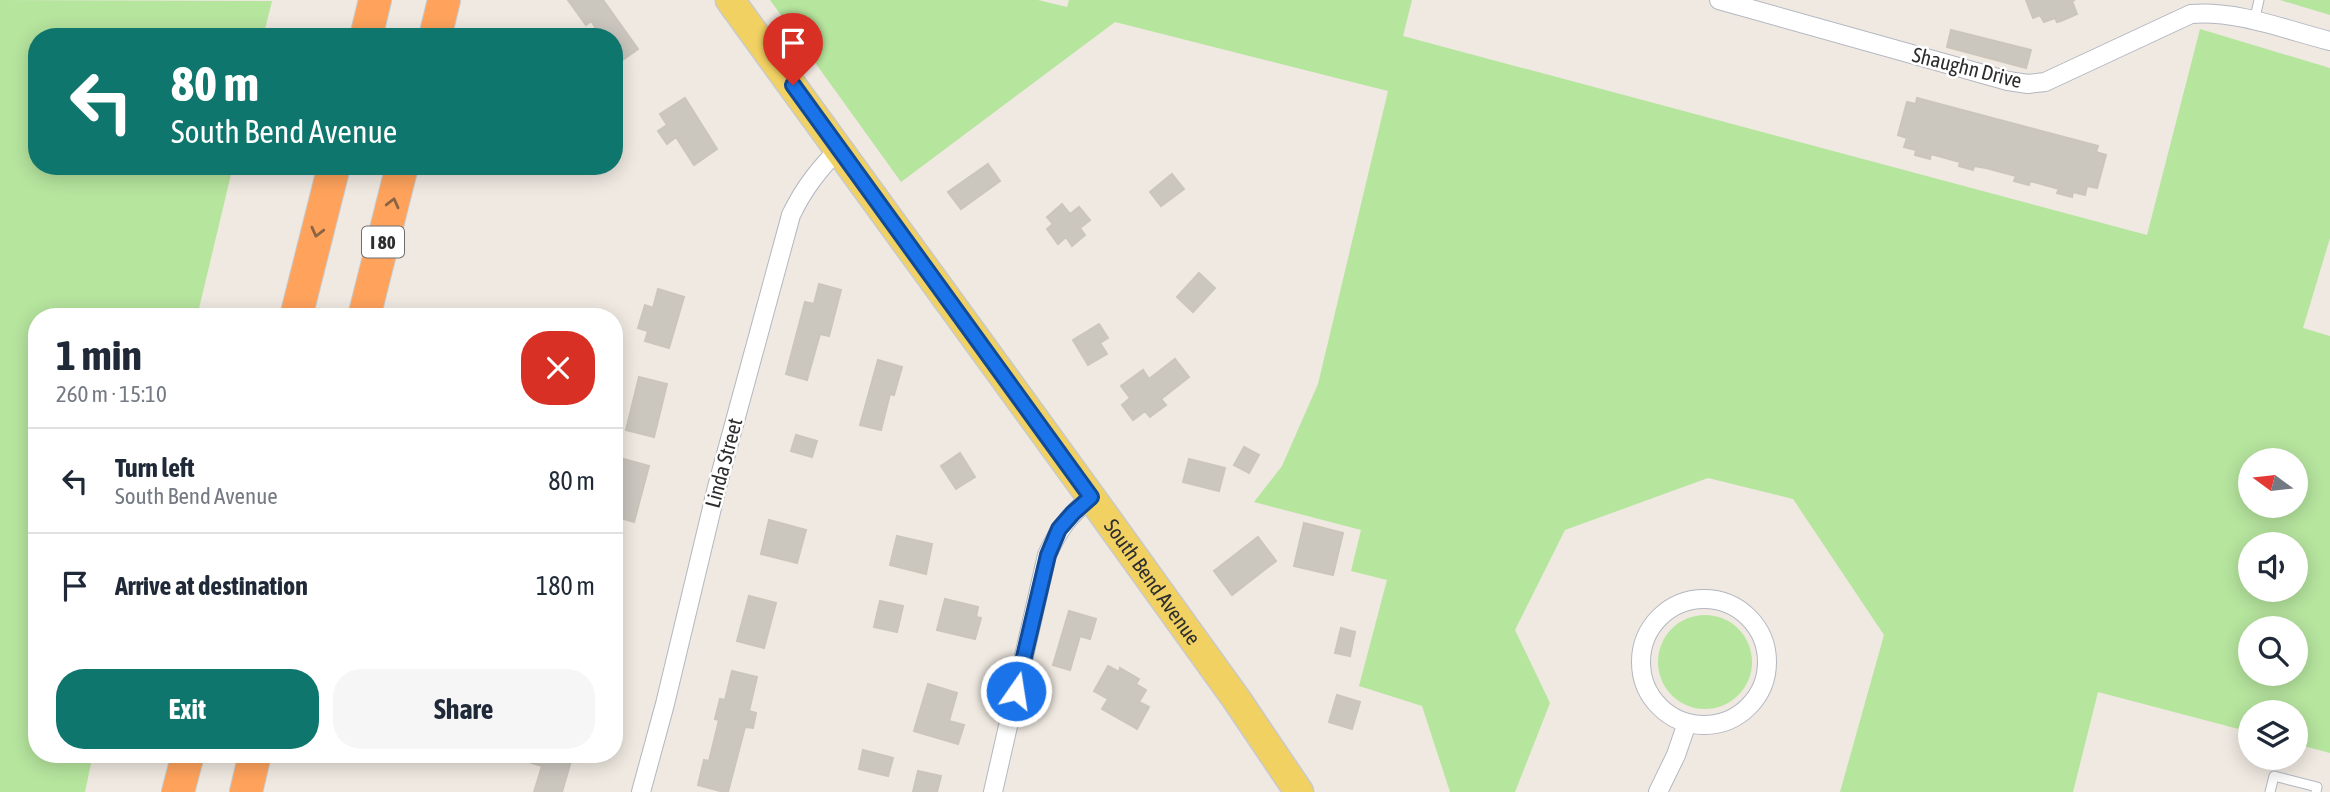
<!DOCTYPE html>
<html lang="en">
<head>
<meta charset="utf-8">
<style>
	:root { --surface:#fff; --page:#f6f6f7; --text:#1f2937; --muted:#747a83; --line:#e0e1e3; --accent:#0f766e }
	body { margin:0; font-family:"Asap Condensed",sans-serif; background:var(--page); color:var(--text); height:100vh; display:flex; flex-direction:column; font-size:26px; white-space:nowrap }
	* { box-sizing:border-box; margin:0 }
	p { font-size:23px; color:var(--muted) }
	.icon { flex:none; width:38px; height:38px; fill:none; stroke:currentColor; stroke-width:2; stroke-linecap:round; stroke-linejoin:round }
	.map { position:relative; flex:1; overflow:hidden }
	.panel { position:absolute; left:28px; top:308px; width:595px; height:455px; display:flex; flex-direction:column; background:var(--surface); border-radius:28px; box-shadow:0 4px 18px #0003 }
	.panel>* { flex:none }
	.guide { position:absolute; left:28px; top:28px; width:595px; height:147px; border-radius:28px; box-shadow:0 4px 18px #0003; background:#0f766e; color:#fff; overflow:hidden }
	.needle { width:46px; rotate:285deg }
	.tools { position:absolute; left:2238px; top:448px; display:grid; gap:14px }
	.tools a { display:grid; place-items:center; width:70px; height:70px; border-radius:50%; background:var(--surface); box-shadow:0 4px 18px #0003; font-size:35px }
	.pin { position:absolute; display:grid; place-items:center; width:60px; height:60px; color:#fff; margin:-72px -30px; border-radius:50% 50% 50% 0; rotate:-45deg; box-shadow:0 0 7px #0007 }
	.pin .icon { rotate:45deg }
	.me { position:absolute; width:77px; margin:-38px; rotate:13deg; stroke-linejoin:round; filter:drop-shadow(0 0 5px #0008) }
	.turn { display:flex; align-items:center; gap:24px; height:147px; padding:0 28px; font-size:32px }
	.turn .icon { width:91px; height:91px; stroke-width:2.5 }
	.turn b { display:block; font-size:49px; line-height:60px }
	.round { display:grid; place-items:center; flex:none; width:74px; height:74px; border-radius:28px; background:var(--page) }
	.head { display:flex; align-items:center; justify-content:space-between; height:119px; padding:0 28px }
	h1 { font-size:42px; font-weight:700; line-height:52px }
	.primary-button { display:flex; gap:14px; margin-top:auto; padding:14px 28px }
	.primary-button a { flex:1; height:80px; border-radius:28px; background:var(--accent); color:#fff; font-size:28px; font-weight:700; line-height:80px; text-align:center }
	.primary-button a+a { background:var(--page); color:var(--text) }
	ul { padding:0; list-style:none }
	li { display:flex; align-items:center; gap:21px; height:105px; padding:0 28px; border-top:2px solid var(--line) }
	li div { flex:1 }
	li b { display:block; font-size:26px }
	li em { font-style:normal }
	.map>svg:first-child { display:block }
</style>
</head>
<body>
<div class="map">
<svg width="2330" height="792" viewBox="0 0 2330 792">
	<rect width="100%" height="100%" fill="#efe9e1"/>
	<path fill="#b6e59e" fill-rule="evenodd" d="M 0,0 L 272,1 L 263,37 L 37,37 L 37,166 L 233,166 L 197,317 L 37,317 L 37,754 L 93,754 L 85,792 L 0,792 Z
		M 770,0 L 1038,0 L 1067,7 L 1069,0 L 1412,0 L 1403,36 L 2147,235 L 2200,29 L 2330,68 L 2330,238 L 2303,328 L 2330,336 L 2330,753 L 2296,744 L 2296,712 L 2250,712 L 2250,732 L 2098,692 L 2073,792 L 1840,792 L 1884,635 L 1793,499 L 1708,478 L 1565,530 L 1515,630 L 1550,703 L 1515,792 L 1450,792 L 1422,706 L 1359,686 L 1387,580 L 1351,571 L 1361,530 L 1254,502 L 1282,466 L 1318,384 L 1388,91 L 1115,22 L 901,182 ZM 2296,460 L 2296,506 L 2250,506 L 2250,460 ZM 2296,544 L 2296,590 L 2250,590 L 2250,544 ZM 2296,628 L 2296,674 L 2250,674 L 2250,628 Z
		M 2280,0 L 2330,0 L 2330,15 Z
		M1658 662a47 47 0 1 1 94 0a47 47 0 1 1-94 0Z"/>
	<path fill="#cbc7bf" stroke="#cbc5ba" stroke-width="2" d="M 568,0 L 603,0 L 638,49 L 614,66 L 614,37 L 602,37 L 591,21 L 586,25 Z
		M 2026,0 L 2075,0 L 2072,1 L 2077,14 L 2061,21 L 2057,22 L 2055,18 L 2044,22 L 2040,15 L 2033,18 Z
		M 1951,30 L 2031,50 L 2026,68 L 1947,47 Z
		M 685,98 L 717,149 L 694,165 L 676,137 L 667,144 L 658,131 L 667,125 L 660,114 Z
		M 1917,98 L 2098,146 L 2096,152 L 2106,155 L 2097,188 L 2087,186 L 2085,195 L 2073,192 L 2072,197 L 2057,193 L 2059,189 L 2030,181 L 2029,185 L 2014,181 L 2016,176 L 1986,168 L 1974,166 L 1973,170 L 1959,166 L 1960,162 L 1931,154 L 1930,159 L 1915,155 L 1916,150 L 1904,147 L 1907,138 L 1898,135 L 1907,102 L 1916,104 Z
		M 988,164 L 1000,181 L 961,209 L 948,192 Z
		M 1172,174 L 1184,189 L 1161,206 L 1150,192 Z
		M 1062,204 L 1070,214 L 1079,207 L 1090,220 L 1080,228 L 1085,235 L 1072,246 L 1066,237 L 1058,244 L 1047,229 L 1053,224 L 1047,217 Z
		M 1199,273 L 1215,288 L 1193,312 L 1177,297 Z
		M 819,284 L 841,290 L 829,336 L 820,334 L 807,380 L 786,374 L 805,302 L 814,304 Z
		M 658,289 L 684,297 L 669,348 L 645,341 L 648,331 L 638,328 L 645,305 L 653,308 Z
		M 1099,324 L 1108,338 L 1100,343 L 1107,354 L 1088,365 L 1073,340 Z
		M 1175,359 L 1189,377 L 1161,399 L 1166,405 L 1150,417 L 1145,411 L 1133,420 L 1122,405 L 1130,398 L 1121,386 L 1143,370 L 1149,379 Z
		M 878,360 L 902,367 L 894,395 L 890,394 L 881,430 L 860,425 Z
		M 639,377 L 667,384 L 654,437 L 626,430 Z
		M 796,435 L 817,441 L 812,457 L 791,451 Z
		M 1244,447 L 1259,455 L 1249,473 L 1234,465 Z
		M 960,453 L 975,477 L 956,489 L 941,466 Z
		M 620,458 L 649,466 L 634,522 L 614,516 L 614,481 Z
		M 1189,459 L 1225,468 L 1219,491 L 1183,482 Z
		M 769,520 L 806,530 L 797,563 L 761,554 Z
		M 1304,523 L 1343,533 L 1333,575 L 1294,566 Z
		M 897,536 L 932,544 L 926,574 L 890,565 Z
		M 1258,537 L 1276,561 L 1232,595 L 1214,571 Z
		M 749,596 L 776,603 L 764,648 L 737,641 Z
		M 945,599 L 978,607 L 976,617 L 981,618 L 975,639 L 937,630 Z
		M 880,601 L 903,606 L 897,632 L 874,627 Z
		M 1069,611 L 1096,619 L 1090,639 L 1080,636 L 1070,670 L 1053,665 Z
		M 1341,628 L 1355,632 L 1350,656 L 1335,653 Z
		M 1108,666 L 1119,672 L 1120,668 L 1139,679 L 1136,684 L 1146,690 L 1139,702 L 1149,707 L 1137,729 L 1102,709 L 1108,699 L 1094,691 Z
		M 732,671 L 757,677 L 749,711 L 756,713 L 753,728 L 745,727 L 728,792 L 724,792 L 698,785 L 704,760 L 709,761 L 719,720 L 715,719 L 720,699 L 725,700 Z
		M 928,684 L 957,693 L 949,721 L 964,725 L 958,744 L 914,731 Z
		M 1337,695 L 1360,702 L 1352,729 L 1329,722 Z
		M 863,750 L 893,758 L 888,776 L 859,769 Z
		M 515,754 L 573,754 L 562,792 L 534,792 L 542,766 L 515,758 Z
		M 918,771 L 941,776 L 937,792 L 913,792 Z"/>
	<g fill="none" stroke-linecap="round" stroke-linejoin="round">
		<g stroke="#b4b7c1" stroke-width="11">
			<path id="service" d="M 2254,22 L 2259,0
				M 2270,792 L 2274,776 L 2317,787 L 2316,792"/>
		</g>
		<g stroke="#b4b7c1" stroke-width="20">
			<path id="minor" d="M 1719,0 L 2008,81 L 2028,84 L 2045,82 L 2191,14 C 2237,10 2286,30 2330,41
				M1641 662a63 63 0 1 1 126 0a63 63 0 1 1-126 0Z
				M 641,792 L 665,704 L 717,487 L 791,215 C 804,188 819,169 840,148
				M 993,792 L 1047,555 C 1060,527 1068,517 1091,497
				M 1658,792 L 1676,755 L 1687,723"/>
		</g>
		<g stroke="#c9c9c9" stroke-width="31">
			<g id="primary">
				<path id="s1" d="M 730,0 L 1091,497 L 1237,700 L 1299,792"/>
			</g>
		</g>
		<g stroke="#c9c9c9" stroke-width="34">
			<path id="motorway" d="M 366,37 L 375,0
				M 435,37 L 444,0
				M 296,317 L 334,166
				M 364,317 L 402,166
				M 178,792 L 188,754
				M 246,792 L 255,754"/>
		</g>
		<use href="#service" stroke="#fff" stroke-width="9"/>
		<use href="#minor" stroke="#fff" stroke-width="18"/>
		<use href="#primary" stroke="#f2d163" stroke-width="28"/>
		<use href="#motorway" stroke="#ffa35c" stroke-width="32"/>
	</g>
	<defs><path id="oneway-chevron" d="M-2-3.5L2.5 0L-2 3.5" fill="none" stroke-width="1.6" stroke-linecap="round" stroke-linejoin="round" transform="scale(1.75)"/></defs>
	<g stroke="#8c6343">
		<use href="#oneway-chevron" transform="translate(393 203) rotate(-76)"/>
		<use href="#oneway-chevron" transform="translate(317 232) rotate(104)"/>
	</g>
	<g fill="none" stroke-linecap="round" stroke-linejoin="round">
		<g stroke="#114b97" stroke-width="18">
			<path id="route" d="M 793,85 L 1091,497 L 1073,513 L 1059,529 L 1048,555 L 1016,691"/>
		</g>
		<use href="#route" stroke="#1a73e8" stroke-width="12"/>
	</g>
	<g text-anchor="middle" stroke-width="5" stroke-linejoin="round" paint-order="stroke">
		<rect fill="#fff" stroke="#6d6d6d" stroke-width="2" x="362" y="226.5" width="42" height="31" rx="5"/>
		<g font-size="19" font-weight="bold" fill="#2e2e2e">
			<text x="383" y="249">I 80</text>
		</g>
		<g font-size="21" fill="#2e2e2e" stroke="#fff">
			<text transform="translate(1967 68) rotate(14)" y="7">Shaughn Drive</text>
			<text transform="translate(724 463) rotate(-75)" y="7">Linda Street</text>
			<text dy="7" stroke="none"><textPath href="#s1" startOffset="719">South Bend Avenue</textPath></text>
		</g>
	</g>
</svg>
<div class="tools">
<a><svg class="needle" viewBox="-14 -14 28 28"><path d="M0-13l5 13h-10z" fill="#e53935"/><path d="M0 13l5-13h-10z" fill="#747a83"/></svg></a>
<a><svg class="icon" aria-label="sound" viewBox="0 0 24 24"><path d="M4 9h4l5-4v14l-5-4H4zM17 9q2 3 0 6"/></svg></a>
<a><svg class="icon" aria-label="search" viewBox="0 0 24 24"><circle cx="10" cy="10" r="6"/><path d="M15 15l6 6"/></svg></a>
<a><svg class="icon" aria-label="layers" viewBox="0 0 24 24"><path d="M12 4l9 5-9 5-9-5zM3 14l9 5 9-5"/></svg></a>
</div>
<div class="pin" style="left:793px;top:85px;background:#d93025"><svg class="icon" aria-label="arrive" viewBox="0 0 24 24"><path d="M6 21V4h12l-3 4 3 4H6"/></svg></div>
<svg class="me" style="left:1016px;top:691px" viewBox="-20 -20 40 40"><circle r="17" fill="#1a73e8" stroke="#fff" stroke-width="3"/><path d="M0-11L8 9 0 5-8 9z" fill="#fff"/></svg>
<div class="guide">
<div class="turn"><svg class="icon" aria-label="left" viewBox="0 0 24 24"><path d="M17 20v-9H6M10 6l-5 5 5 5"/></svg><div><b>80 m</b>South Bend Avenue</div></div>
</div>
<section class="panel">
<div class="head"><div><h1>1 min</h1><p>260 m · 15:10</p></div><a class="round" style="background:#d93025;color:#fff"><svg class="icon" aria-label="close" viewBox="0 0 24 24"><path d="M6 6l12 12M18 6L6 18"/></svg></a></div>
<ul>
<li><svg class="icon" aria-label="left" viewBox="0 0 24 24"><path d="M17 20v-9H6M10 6l-5 5 5 5"/></svg><div><b>Turn left</b><p>South Bend Avenue</p></div><em>80 m</em></li>
<li><svg class="icon" aria-label="arrive" viewBox="0 0 24 24"><path d="M6 21V4h12l-3 4 3 4H6"/></svg><div><b>Arrive at destination</b></div><em>180 m</em></li>
</ul>
<div class="primary-button"><a>Exit</a><a>Share</a></div>
</section>
</div>
</body>
</html>
